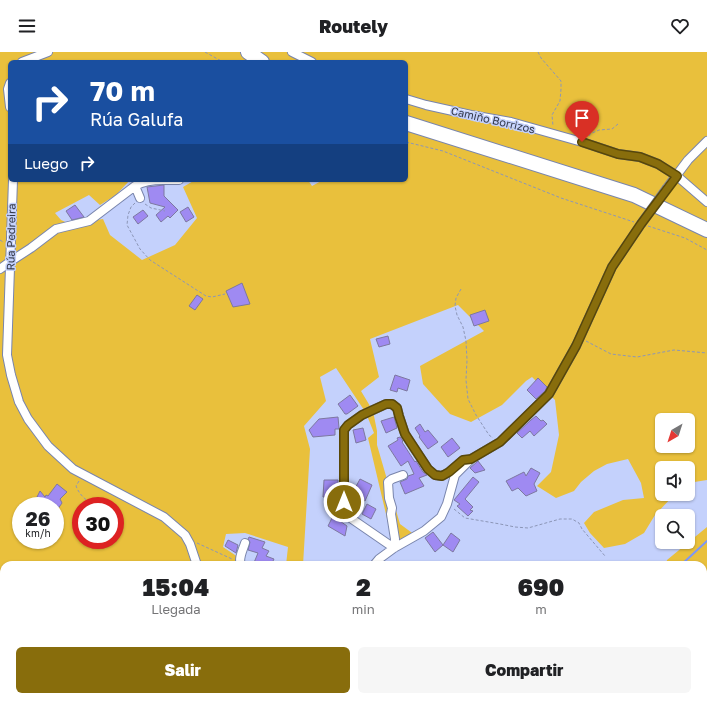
<!DOCTYPE html>
<html lang="es">
<head>
<meta charset="utf-8">
<style>
	:root { --surface:#fff; --page:#f6f6f6; --text:#202124; --muted:#757577; --accent:#886d0c }
	body { margin:0; font-family:"Golos Text",sans-serif; background:var(--page); color:var(--text); height:100vh; display:flex; flex-direction:column; font-size:15px; white-space:nowrap }
	* { box-sizing:border-box; margin:0 }
	p { font-size:13px; color:var(--muted) }
	.icon { flex:none; width:22px; height:22px; fill:none; stroke:currentColor; stroke-width:2; stroke-linecap:round; stroke-linejoin:round }
	.map { position:relative; flex:1; overflow:hidden }
	.side { position:absolute; left:0px; top:509px; width:707px; height:140px; display:flex; flex-direction:column; background:var(--surface); border-radius:12px 12px 0 0; box-shadow:0 1px 3px #0004 }
	.side>* { flex:none }
	.guide { position:absolute; left:8px; top:8px; width:400px; height:122px; border-radius:6px; box-shadow:0 1px 3px #0004; background:#1a4fa0; color:#fff; overflow:hidden }
	.needle { width:26px; rotate:219deg }
	.fabs { position:absolute; left:655px; top:361px; display:grid; gap:8px }
	.fabs a { display:grid; place-items:center; width:40px; height:40px; border-radius:6px; background:var(--surface); box-shadow:0 1px 3px #0004; font-size:20px }
	.speed { position:absolute; left:12px; top:445px; display:flex; gap:8px; font-size:20px; font-weight:700; text-align:center }
	.speed>* { display:grid; place-content:center; width:52px; height:52px; border-radius:50%; background:var(--surface); box-shadow:0 1px 3px #0004; line-height:1 }
	.speed small { font-size:10px; font-weight:400 }
	.speed .limit { border:6px solid #d22; background:#fff; color:#111 }
	.pin { position:absolute; display:grid; place-items:center; width:34px; height:34px; color:#fff; margin:-41px -17px; border-radius:50% 50% 50% 0; rotate:-45deg; box-shadow:0 0 4px #0007 }
	.pin .icon { rotate:45deg }
	.me { position:absolute; width:44px; margin:-22px; rotate:0deg; stroke-linejoin:round; filter:drop-shadow(0 0 3px #0008) }
	.turn { display:flex; align-items:center; gap:14px; height:84px; padding:0 16px; font-size:18px }
	.turn .icon { width:52px; height:52px; stroke-width:2.5 }
	.turn b { display:block; font-size:28px; line-height:34px }
	.then { display:flex; align-items:center; height:38px; padding:0 16px; background:#0003; gap:8px; font-size:15px }
	.eta { display:flex; justify-content:space-evenly; align-items:center; height:68px; text-align:center }
	.eta b { font-size:24px; font-weight:800; line-height:28px }
	.primary-button { display:flex; gap:8px; margin-top:auto; padding:8px 16px }
	.primary-button a { flex:1; height:46px; border-radius:6px; background:var(--accent); color:#fff; font-size:16px; font-weight:800; line-height:46px; text-align:center }
	.primary-button a+a { background:var(--page); color:var(--text) }
	header { display:flex; justify-content:space-between; align-items:center; height:52px; padding:0 16px; background:var(--surface); font-size:18px; font-weight:800 }
	.map>svg:first-child { display:block }
</style>
</head>
<body>
<header><svg class="icon" aria-label="menu" viewBox="0 0 24 24"><path d="M4 6h16M4 12h16M4 18h16"/></svg>Routely<svg class="icon" aria-label="heart" viewBox="0 0 24 24"><path d="M12 20l-8-8c-3-5 5-10 8-4 3-6 11-1 8 4z"/></svg></header>
<div class="map">
<svg width="707" height="649" viewBox="0 0 707 649">
	<rect width="100%" height="100%" fill="#c4d1fc"/>
	<path fill="#e9c03c" fill-rule="evenodd" d="M 0,0 L 707,0 L 707,428 L 688,431 L 688,416 L 662,416 L 662,442 L 675,442 L 655,463 L 644,481 L 625,492 L 604,496 L 590,481 L 584,471 L 594,460 L 623,448 L 644,446 L 641,431 L 628,407 L 607,412 L 594,419 L 581,430 L 574,439 L 556,446 L 537,434 L 551,420 L 559,383 L 555,348 L 532,325 L 526,329 L 502,353 L 471,370 L 450,362 L 423,332 L 420,314 L 484,279 L 458,253 L 370,287 L 379,325 L 361,339 L 373,359 L 377,379 L 377,393 L 400,472 L 419,486 L 394,496 L 368,386 L 374,381 L 366,361 L 336,316 L 320,325 L 326,349 L 304,374 L 310,397 L 303,513 L 286,513 L 288,495 L 245,481 L 226,482 L 223,495 L 238,505 L 233,513 L 4,513 L 4,610 L 0,613 ZM 10,10 L 406,10 L 406,128 L 323,128 L 312,134 L 308,128 L 239,128 L 234,129 L 232,128 L 195,128 L 183,135 L 197,166 L 175,193 L 142,208 L 110,183 L 103,167 L 89,169 L 72,173 L 61,168 L 55,161 L 89,143 L 100,153 L 116,143 L 130,128 L 10,128 ZM 662,368 L 688,368 L 688,394 L 662,394 ZM 21,454 L 55,454 L 55,488 L 21,488 ZM 81,454 L 115,454 L 115,488 L 81,488 Z
		M 707,475 L 707,645 L 703,642 L 703,513 L 666,513 L 667,508 Z"/>
	<g fill="none" stroke-linecap="round" stroke-linejoin="round">
		<path stroke="#7c96fa" stroke-width="2" d="M 681,513 L 707,489
			M 627,645 L 627,649"/>
	</g>
	<path fill="#9f8af2" stroke="#7d78a0" d="M 164,133 L 164,144 L 178,158 L 170,166 L 168,164 L 161,170 L 156,163 L 165,155 L 150,151 L 147,135 Z
		M 75,153 L 84,165 L 72,168 L 66,159 Z
		M 188,155 L 194,165 L 186,170 L 180,160 Z
		M 143,158 L 148,164 L 138,172 L 133,165 Z
		M 242,231 L 250,252 L 233,255 L 226,239 Z
		M 197,243 L 203,247 L 195,258 L 189,254 Z
		M 485,258 L 489,269 L 474,274 L 470,263 Z
		M 388,284 L 390,292 L 379,295 L 376,287 Z
		M 395,323 L 410,328 L 407,339 L 398,336 L 397,340 L 390,338 Z
		M 538,326 L 547,335 L 545,339 L 536,347 L 527,338 Z
		M 350,343 L 358,354 L 347,362 L 345,362 L 338,352 Z
		M 536,364 L 541,369 L 543,368 L 547,372 L 534,384 L 530,379 L 522,386 L 517,381 L 531,368 Z
		M 338,365 L 339,376 L 339,377 L 335,377 L 335,383 L 313,385 L 309,378 L 319,367 Z
		M 394,365 L 397,376 L 386,381 L 381,369 Z
		M 420,372 L 425,380 L 428,378 L 438,390 L 428,397 L 419,385 L 420,384 L 415,376 Z
		M 363,376 L 366,388 L 356,391 L 353,378 Z
		M 400,385 L 403,389 L 402,390 L 415,410 L 416,409 L 423,420 L 427,423 L 419,426 L 424,434 L 405,442 L 400,430 L 407,427 L 408,424 L 414,422 L 408,409 L 401,414 L 388,394 L 398,388 L 397,386 Z
		M 452,386 L 460,396 L 448,405 L 441,395 Z
		M 478,409 L 485,418 L 475,421 L 470,416 Z
		M 531,416 L 540,421 L 534,432 L 537,439 L 526,444 L 518,436 L 512,439 L 506,429 L 524,420 L 526,424 Z
		M 473,425 L 479,430 L 465,447 L 473,455 L 470,458 L 473,459 L 468,464 L 457,454 L 460,452 L 454,448 Z
		M 360,427 L 372,433 L 365,449 L 352,442 Z
		M 324,428 L 338,428 L 338,445 L 323,445 Z
		M 57,432 L 67,440 L 60,447 L 62,451 L 55,461 L 55,454 L 48,454 L 37,445 L 40,439 L 45,445 L 46,443 L 48,444 Z
		M 367,452 L 376,457 L 371,467 L 362,462 Z
		M 333,464 L 347,474 L 345,484 L 328,474 Z
		M 433,480 L 443,493 L 435,500 L 425,486 Z
		M 451,481 L 460,488 L 453,500 L 443,493 Z
		M 249,485 L 265,490 L 262,496 L 269,499 L 266,504 L 274,507 L 271,513 L 253,513 L 258,501 L 248,498 L 250,490 L 248,487 Z
		M 228,488 L 238,493 L 236,501 L 225,494 Z"/>
	<g fill="none" stroke-linecap="round" stroke-linejoin="round">
		<g stroke="#7985ac" stroke-width="10">
			<path id="street" d="M 292,0 L 312,10
				M 22,10 L 48,0
				M 10,31 L 8,37 L 10,55
				M 406,47 L 426,53 L 471,63 L 511,70 L 582,90 L 618,102 L 640,105 L 658,112 L 677,124 L 707,150
				M 13,128 L 7,303 L 11,323 L 19,350 L 28,367 L 48,394 L 73,417 L 164,465 L 185,483 L 190,492 L 197,513
				M 166,128 L 179,128
				M 135,134 L 140,146
				M 667,136 L 688,108 L 707,89
				M 0,217 L 11,209 L 31,196 L 56,177 L 89,169 L 135,134 C 144,129 153,128 163,128
				M 394,496 L 349,465 L 346,459 L 344,450 L 344,378 L 348,373 L 362,363 L 386,352 L 392,352 L 397,356 L 399,364 L 405,382 L 428,417 L 435,423 L 442,424 L 449,420 L 463,408 L 466,408
				M 394,496 L 395,487 L 391,462 L 392,456 L 389,446 L 388,430 L 392,427 L 403,423
				M 241,513 C 238,506 243,498 245,491
				M 374,513 L 379,507 L 394,496 L 424,479 L 441,465 L 447,452 L 455,423 L 471,407 L 500,390 L 549,342 L 576,294 L 612,215 L 641,172
				M 524,645 L 527,649
				M 667,645 L 673,649
				M 140,649 L 147,645
				M 182,649 L 185,645"/>
		</g>
		<g stroke="#7985ac" stroke-width="16">
			<path id="highway" d="M 248,0 L 262,10
				M 406,71 L 634,143 L 707,178"/>
		</g>
		<path stroke="#8c96b7" stroke-width="1" stroke-dasharray="3 2" stroke-linecap="butt" d="M 205,0 L 223,10
			M 538,0 L 541,6 L 561,29 L 561,37 L 560,49 L 552,63 L 553,74
			M 589,84 L 590,82 L 599,78 L 612,77 L 618,72
			M 406,90 L 443,99 L 561,146 L 634,170
			M 135,151 L 131,155 L 128,163 L 127,173 L 140,197 L 150,208 L 206,244 L 212,245 L 225,242
			M 145,152 L 151,156 L 165,159
			M 648,174 L 685,186 L 707,198
			M 0,188 L 3,190
			M 461,237 L 456,246 L 455,254 L 457,263 L 463,275 L 466,289 L 467,308 L 466,328 L 468,347 L 476,363 L 489,383 L 493,386
			M 586,289 L 611,302 L 637,305 L 674,298 L 707,301
			M 79,429 L 76,434 C 80,444 86,448 95,454
			M 454,457 L 465,466 L 500,472 L 515,475 L 528,476 L 560,467 L 572,467 L 579,471 L 582,477 L 605,504
			M 197,491 L 232,507"/>
		<use href="#street" stroke="#fff" stroke-width="8"/>
		<use href="#highway" stroke="#fff" stroke-width="14"/>
		<g stroke="#7985ac" stroke-width="10" stroke-linecap="butt">
			<path id="street-bridge" d="M 641,172 L 667,136"/>
		</g>
		<use href="#street-bridge" stroke="#fff" stroke-width="8"/>
	</g>
	<g fill="none" stroke-linecap="round" stroke-linejoin="round">
		<g stroke="#584708" stroke-width="10">
			<path id="route" d="M 344,450 L 344,378 L 348,373 L 362,363 L 386,352 L 392,352 L 397,356 L 399,364 L 405,382 L 428,417 L 435,423 L 442,424 L 449,420 L 463,408 L 471,407 L 500,390 L 549,342 L 576,294 L 612,215 L 641,172 L 677,124 L 658,112 L 640,105 L 618,102 L 582,90"/>
		</g>
		<use href="#route" stroke="#886d0c" stroke-width="7"/>
	</g>
	<g text-anchor="middle" stroke-width="3" stroke-linejoin="round" paint-order="stroke">
		<g font-size="11" fill="#333949" stroke="#c4d1fc">
			<text transform="translate(493 68) rotate(13)" y="4">Camiño Borrizos</text>
			<text transform="translate(11 185) rotate(-89)" y="4">Rúa Pedreira</text>
		</g>
	</g>
</svg>
<div class="fabs">
<a><svg class="needle" viewBox="-14 -14 28 28"><path d="M0-13l5 13h-10z" fill="#e53935"/><path d="M0 13l5-13h-10z" fill="#757577"/></svg></a>
<a><svg class="icon" aria-label="sound" viewBox="0 0 24 24"><path d="M4 9h4l5-4v14l-5-4H4zM17 9q2 3 0 6"/></svg></a>
<a><svg class="icon" aria-label="search" viewBox="0 0 24 24"><circle cx="10" cy="10" r="6"/><path d="M15 15l6 6"/></svg></a>
</div>
<div class="speed"><div>26<small>km/h</small></div><div class="limit">30</div></div>
<div class="pin" style="left:582px;top:90px;background:#d93025"><svg class="icon" aria-label="arrive" viewBox="0 0 24 24"><path d="M6 21V4h12l-3 4 3 4H6"/></svg></div>
<svg class="me" style="left:344px;top:450px" viewBox="-20 -20 40 40"><circle r="17" fill="#886d0c" stroke="#fff" stroke-width="3"/><path d="M0-11L8 9 0 5-8 9z" fill="#fff"/></svg>
<div class="guide">
<div class="turn"><svg class="icon" aria-label="right" viewBox="0 0 24 24"><path d="M7 20v-9h11M14 6l5 5-5 5"/></svg><div><b>70 m</b>Rúa Galufa</div></div>
<div class="then">Luego<svg class="icon" aria-label="right" viewBox="0 0 24 24"><path d="M7 20v-9h11M14 6l5 5-5 5"/></svg></div>
</div>
<section class="side">
<div class="eta">
<div><b>15:04</b><p>Llegada</p></div>
<div><b>2</b><p>min</p></div>
<div><b>690</b><p>m</p></div>
</div>
<div class="primary-button"><a>Salir</a><a>Compartir</a></div>
</section>
</div>
</body>
</html>
